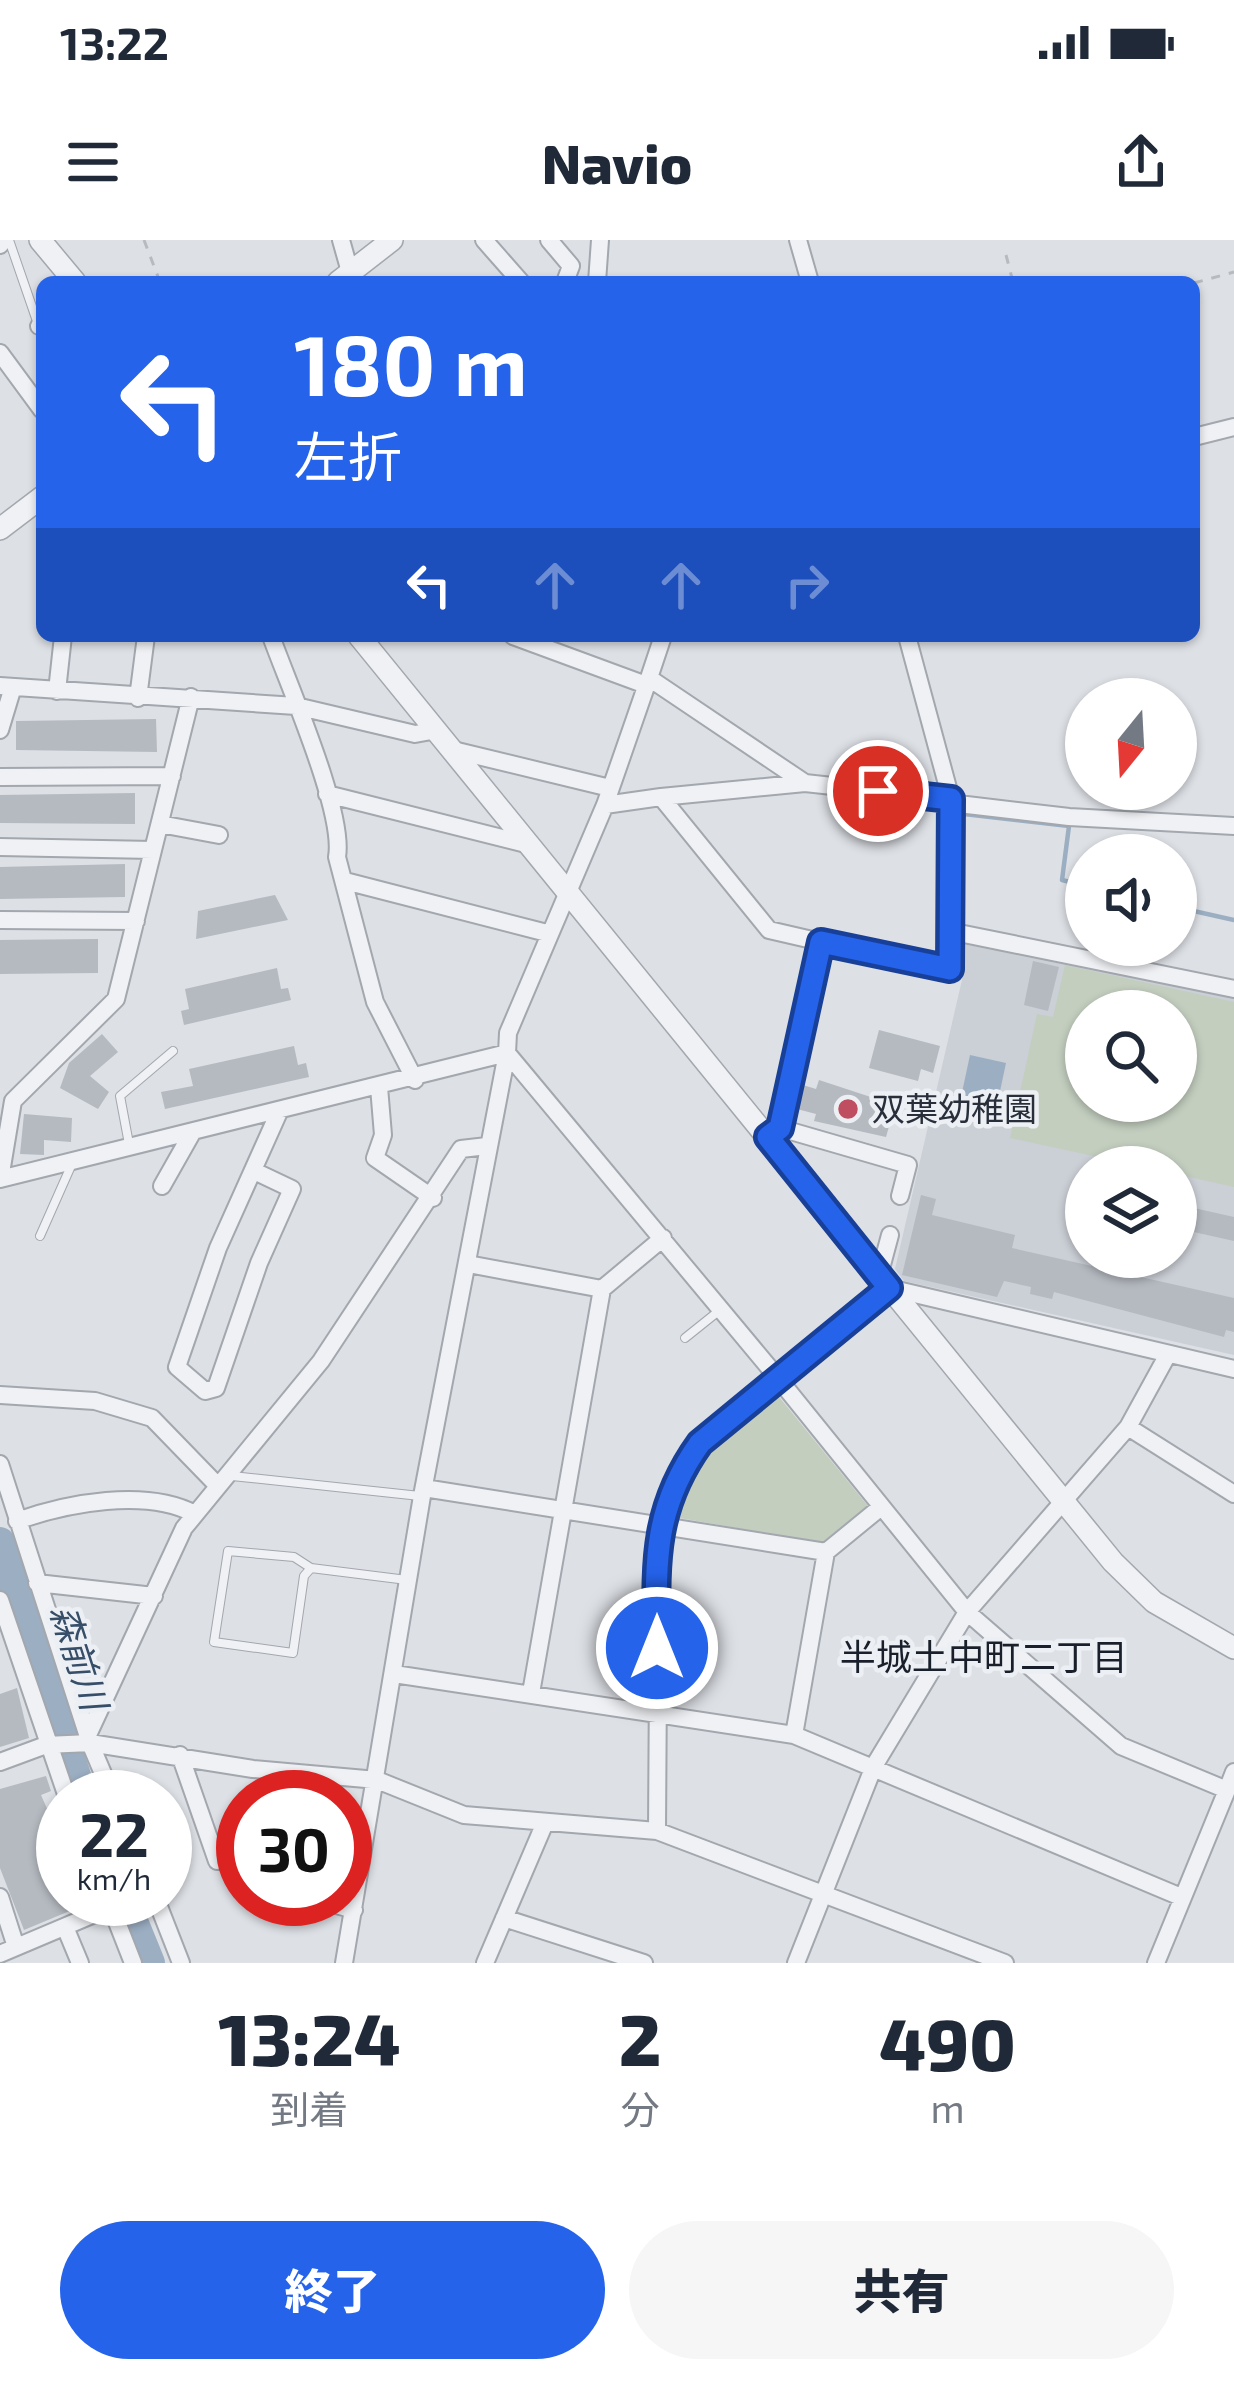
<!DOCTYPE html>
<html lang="ja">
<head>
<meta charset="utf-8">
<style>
	:root { --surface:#fff; --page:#f6f6f7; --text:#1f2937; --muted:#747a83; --accent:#2563eb }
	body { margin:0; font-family:"Exo 2","Noto Sans JP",sans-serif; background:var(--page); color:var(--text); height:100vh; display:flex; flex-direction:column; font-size:45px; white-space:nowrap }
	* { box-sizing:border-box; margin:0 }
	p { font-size:39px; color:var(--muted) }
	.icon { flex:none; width:66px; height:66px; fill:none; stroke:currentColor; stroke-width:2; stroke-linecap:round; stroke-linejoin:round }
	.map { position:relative; height:1723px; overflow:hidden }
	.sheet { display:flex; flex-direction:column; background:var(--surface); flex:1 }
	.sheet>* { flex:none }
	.guide { position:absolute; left:36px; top:36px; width:1164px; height:366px; border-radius:18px; box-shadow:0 3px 9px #0004; background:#2563eb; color:#fff; overflow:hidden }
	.needle { width:78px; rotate:198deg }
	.tools { position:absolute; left:1065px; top:438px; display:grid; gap:24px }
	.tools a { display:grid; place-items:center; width:132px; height:132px; border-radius:50%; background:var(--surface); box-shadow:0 3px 9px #0004; font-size:60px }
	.speed { position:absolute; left:36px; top:1530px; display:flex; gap:24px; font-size:60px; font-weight:700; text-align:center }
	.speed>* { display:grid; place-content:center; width:156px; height:156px; border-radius:50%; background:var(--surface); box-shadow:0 3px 9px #0004; line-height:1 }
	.speed small { font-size:30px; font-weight:400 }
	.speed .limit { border:18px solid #d22; background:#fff; color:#111 }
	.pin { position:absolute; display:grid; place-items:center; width:102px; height:102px; color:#fff; margin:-51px; border:6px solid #fff; border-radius:50%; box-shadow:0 3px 12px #0007 }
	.me { position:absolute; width:132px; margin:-66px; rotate:0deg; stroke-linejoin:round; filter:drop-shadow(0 0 9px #0008) }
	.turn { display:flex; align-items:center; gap:42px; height:252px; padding:0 60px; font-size:54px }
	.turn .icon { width:156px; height:156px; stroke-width:2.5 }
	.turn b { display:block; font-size:84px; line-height:102px }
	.lanes { display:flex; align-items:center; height:114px; padding:0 60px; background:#0003; justify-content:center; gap:60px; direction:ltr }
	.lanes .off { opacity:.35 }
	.eta { display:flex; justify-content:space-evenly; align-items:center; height:204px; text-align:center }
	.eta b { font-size:72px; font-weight:800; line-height:84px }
	.cta { display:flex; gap:24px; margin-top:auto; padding:24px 60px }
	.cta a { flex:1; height:138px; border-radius:72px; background:var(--accent); color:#fff; font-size:48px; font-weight:800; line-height:138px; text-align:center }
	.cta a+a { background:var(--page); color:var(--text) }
	.status { display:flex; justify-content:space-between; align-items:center; height:84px; padding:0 60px; background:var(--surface); direction:ltr }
	.status svg { height:33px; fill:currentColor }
	header { display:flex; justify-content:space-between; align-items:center; height:156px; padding:0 60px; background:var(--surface); font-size:54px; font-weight:800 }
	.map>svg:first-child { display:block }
</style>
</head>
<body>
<div class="status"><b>13:22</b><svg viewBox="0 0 49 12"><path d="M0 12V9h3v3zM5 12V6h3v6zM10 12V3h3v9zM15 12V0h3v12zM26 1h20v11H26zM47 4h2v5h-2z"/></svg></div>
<header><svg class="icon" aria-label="menu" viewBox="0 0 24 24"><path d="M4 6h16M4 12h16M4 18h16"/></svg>Navio<svg class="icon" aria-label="share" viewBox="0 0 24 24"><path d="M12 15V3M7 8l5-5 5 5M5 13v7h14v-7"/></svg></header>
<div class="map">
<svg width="1234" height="1723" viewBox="0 0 1234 1723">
	<rect width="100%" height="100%" fill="#dde0e5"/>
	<path fill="#cbcfd6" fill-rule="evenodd" d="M 965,696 L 1234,757 L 1234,1115 L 904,1041 L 895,1029 L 962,740 ZM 1086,771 L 1176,771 L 1176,861 L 1086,861 ZM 1086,927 L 1176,927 L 1176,1017 L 1086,1017 Z"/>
	<path fill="#c3cebf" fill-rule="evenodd" d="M 1065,725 L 1234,762 L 1234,947 L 1176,934 L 1176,927 L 1144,927 L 1010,898 L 1037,774 L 1053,777 ZM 1086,771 L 1176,771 L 1176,861 L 1086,861 Z
		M 775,1152 L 868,1266 L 823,1303 L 668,1276 C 690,1219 728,1190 775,1152 Z"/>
	<path fill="#9baec2" d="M 970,815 L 1006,823 L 993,884 L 957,876 Z"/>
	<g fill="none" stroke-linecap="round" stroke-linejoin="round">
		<path stroke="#9baec2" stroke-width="4.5" d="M 964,574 L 1069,586 L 1062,640 L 1086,646
			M 1176,667 L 1234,680"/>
		<path stroke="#9baec2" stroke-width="30" d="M 0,1302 L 83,1557
			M 124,1659 L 150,1723"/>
	</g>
	<path fill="#b5bac1" d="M 156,479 L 157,512 L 16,510 L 16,481 Z
		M 135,553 L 135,584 L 0,583 L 0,555 Z
		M 125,624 L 125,657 L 0,659 L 0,627 Z
		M 275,655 L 288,680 L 196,699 L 198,671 Z
		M 98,699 L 98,733 L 0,734 L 0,700 Z
		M 1033,721 L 1059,727 L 1048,771 L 1024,765 Z
		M 277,728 L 281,749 L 288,748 L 291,760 L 184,785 L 181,771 L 189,769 L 185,749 Z
		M 879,790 L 940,806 L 933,833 L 921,829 L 918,841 L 869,828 Z
		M 102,794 L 118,812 L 90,836 L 109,852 L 98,869 L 60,848 L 69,823 Z
		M 294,806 L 298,825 L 306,823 L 309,837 L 165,869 L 161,852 L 193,846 L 189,829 Z
		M 819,840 L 895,865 L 886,897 L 814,881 L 816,874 L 797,869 L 803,845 L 816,849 Z
		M 24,874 L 72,878 L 71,902 L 44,900 L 44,915 L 20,914 Z
		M 921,955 L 936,959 L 932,975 L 1015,995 L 1012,1008 L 1234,1058 L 1234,1092 L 1226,1090 L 1224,1097 L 1054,1052 L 1052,1059 L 1030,1054 L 1031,1047 L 1004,1041 L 997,1057 L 902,1035 Z
		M 1176,964 L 1234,977 L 1234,1001 L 1176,988 Z
		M 17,1448 L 29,1498 L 0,1507 L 0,1454 Z
		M 46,1536 L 51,1551 L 41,1555 L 53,1582 L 63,1577 L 63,1659 L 96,1660 L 24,1690 L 0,1628 L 0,1549 Z"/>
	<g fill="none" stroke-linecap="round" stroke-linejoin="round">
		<g stroke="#a3a7ae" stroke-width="10">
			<path id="service" d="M 9,0 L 38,84
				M 129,904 L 120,856 L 173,811
				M 40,996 L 71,926
				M 685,1098 L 720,1070
				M 232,1236 L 420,1256
				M 311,1328 L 304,1336 L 293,1413 L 214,1402 L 228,1311 L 294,1317 L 311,1328 L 407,1340"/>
		</g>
		<g stroke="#a3a7ae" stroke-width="20">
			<path id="minor" d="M 341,0 L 352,39
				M 484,0 L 521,42
				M 549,0 L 571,26 L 565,42
				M 798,0 L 810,42
				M 0,5 L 4,0
				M 597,42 L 600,0
				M 39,86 L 42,84
				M 0,113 L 42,170
				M 1194,197 L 1234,187
				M 271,396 C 288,444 345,572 337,617 L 375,762 L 415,840
				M 513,396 L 646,445
				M 663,396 L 649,438 L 805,543 L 951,559
				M 649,438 L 605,565 L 508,793 L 507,813 L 777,1137 L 889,1048 L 1234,1129
				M 0,446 L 296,466 L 415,494 L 437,490
				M 57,451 L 63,396
				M 138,458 L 146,396
				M 0,490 L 13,447
				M 453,510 L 610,548
				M 0,537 L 172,536
				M 805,543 L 661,557 L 769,690 L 821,702
				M 327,554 L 530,605
				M 950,563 L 1069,577 L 1234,586
				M 605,565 L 661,557
				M 160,584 L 219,595
				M 0,607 L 153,610
				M 345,641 L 547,693
				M 0,680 L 136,681
				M 954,692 L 1234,749
				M 379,847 L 383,895 L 375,918 L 433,958
				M 780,888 L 908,925 L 900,956
				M 768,897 L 780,888 L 821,702 L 950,729 L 951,559 L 907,396
				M 254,931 L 292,949 L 259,1023 L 216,1148 L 205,1151 L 177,1127 L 218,1008 L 279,872
				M 0,939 L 507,813 L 422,1256 L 344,1723
				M 0,939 L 13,861 L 116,759 L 191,457
				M 162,946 L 192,893
				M 468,1024 L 602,1049
				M 879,1036 L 890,995
				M 0,1155 L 95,1161 L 152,1178 L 217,1245
				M 1128,1187 L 1234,1254
				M 0,1224 L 90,1503 L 113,1557
				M 424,1248 L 826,1312
				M 881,1267 L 826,1312 L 794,1495 L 1181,1657
				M 17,1281 C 67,1263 146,1248 195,1274
				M 37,1343 L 154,1356
				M 0,1360 L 67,1557
				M 394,1434 L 794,1495
				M 531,1453 L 602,1049 L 663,998
				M 88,1495 L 184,1288 L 321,1121 L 461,909 L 487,906
				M 180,1515 L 217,1621
				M 0,1522 L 46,1505 L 90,1503 L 253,1529 L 377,1540 L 464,1575 L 657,1591 L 1005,1723
				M 657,1591 L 659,1282 C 686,1211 720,1185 777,1137 L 967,1372 L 1121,1506 L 1227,1550 L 1234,1532
				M 0,1657 L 16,1707
				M 108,1659 L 133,1723
				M 156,1659 L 181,1723
				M 315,1659 L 354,1670
				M 504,1678 L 644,1723
				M 65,1687 L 80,1723
				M 0,1714 L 111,1667
				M 485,1723 L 544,1585
				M 796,1723 L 874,1526 L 967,1372 L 1128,1187 L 1167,1116
				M 1156,1723 L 1227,1550"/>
		</g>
		<g stroke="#a3a7ae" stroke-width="24">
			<path id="tertiary" d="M 40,0 L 75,42
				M 338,42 L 392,0
				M 0,289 L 42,257
				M 359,396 L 1113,1322 L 1154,1362 L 1234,1408"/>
		</g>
		<path stroke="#b7bbc0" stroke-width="3" stroke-dasharray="9 9" stroke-linecap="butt" d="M 144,0 L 160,42
			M 1006,15 L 1013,42
			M 1194,43 L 1234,32"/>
		<use href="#service" stroke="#eff1f4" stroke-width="8"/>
		<use href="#minor" stroke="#eff1f4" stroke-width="16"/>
		<use href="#tertiary" stroke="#eff1f4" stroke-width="21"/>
	</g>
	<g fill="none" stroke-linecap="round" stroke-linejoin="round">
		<g stroke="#184099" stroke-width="30">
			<path id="route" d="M 657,1408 C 656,1328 651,1271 700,1203 L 889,1048 L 768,897 L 780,888 L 821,702 L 950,729 L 951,559 L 878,551"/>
		</g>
		<use href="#route" stroke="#2563eb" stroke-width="21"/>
	</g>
	<circle fill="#be4e60" stroke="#eceff3" stroke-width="4.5" cx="848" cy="869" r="12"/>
	<g text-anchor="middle" stroke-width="9" stroke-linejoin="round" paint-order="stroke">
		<g font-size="33" fill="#282f3a" stroke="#eceff3" text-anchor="start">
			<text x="872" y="881">双葉幼稚園</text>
		</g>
		<g font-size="36" font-style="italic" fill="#374e69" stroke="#eceff3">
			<text transform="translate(79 1417) rotate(72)" y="13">森前川</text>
		</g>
		<g font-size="36" fill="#1a202b" stroke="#eceff3">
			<text x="984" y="1430">半城土中町二丁目</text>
		</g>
	</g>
</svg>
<div class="tools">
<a><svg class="needle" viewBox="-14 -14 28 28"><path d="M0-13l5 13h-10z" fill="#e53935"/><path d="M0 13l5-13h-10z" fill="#747a83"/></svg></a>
<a><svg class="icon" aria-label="sound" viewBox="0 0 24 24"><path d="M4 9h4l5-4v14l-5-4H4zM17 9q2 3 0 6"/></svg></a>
<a><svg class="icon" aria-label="search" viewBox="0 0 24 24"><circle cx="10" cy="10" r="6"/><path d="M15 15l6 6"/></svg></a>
<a><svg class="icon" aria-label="layers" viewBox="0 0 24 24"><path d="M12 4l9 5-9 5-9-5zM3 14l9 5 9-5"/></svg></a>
</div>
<div class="speed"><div>22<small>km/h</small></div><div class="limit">30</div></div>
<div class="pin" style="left:878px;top:551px;background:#d93025"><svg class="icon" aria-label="arrive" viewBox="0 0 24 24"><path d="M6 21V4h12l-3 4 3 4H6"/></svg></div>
<svg class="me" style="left:657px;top:1408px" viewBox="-20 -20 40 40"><circle r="17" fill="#2563eb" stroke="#fff" stroke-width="3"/><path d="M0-11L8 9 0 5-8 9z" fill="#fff"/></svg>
<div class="guide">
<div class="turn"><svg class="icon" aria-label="left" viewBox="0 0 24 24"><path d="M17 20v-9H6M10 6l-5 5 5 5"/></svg><div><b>180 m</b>左折</div></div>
<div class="lanes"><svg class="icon" aria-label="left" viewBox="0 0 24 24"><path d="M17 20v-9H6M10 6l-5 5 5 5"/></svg><svg class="icon off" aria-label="ahead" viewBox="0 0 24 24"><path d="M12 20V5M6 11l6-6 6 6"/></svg><svg class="icon off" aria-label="ahead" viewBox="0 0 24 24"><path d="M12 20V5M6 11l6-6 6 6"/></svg><svg class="icon off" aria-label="right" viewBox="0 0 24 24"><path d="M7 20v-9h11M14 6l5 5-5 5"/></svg></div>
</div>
</div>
<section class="sheet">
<div class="eta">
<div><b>13:24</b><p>到着</p></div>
<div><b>2</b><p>分</p></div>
<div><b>490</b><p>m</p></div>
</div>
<div class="cta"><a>終了</a><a>共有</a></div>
</section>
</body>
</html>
